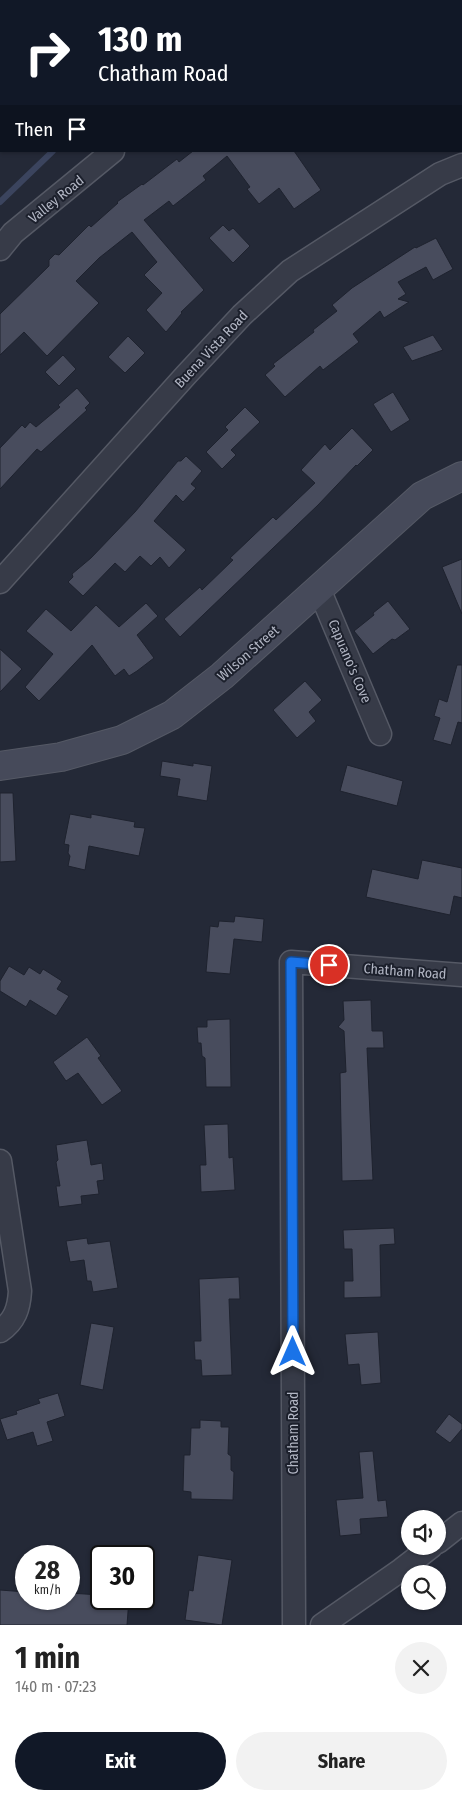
<!DOCTYPE html>
<html lang="en">
<head>
<meta charset="utf-8">
<style>
	:root { --surface:#fff; --page:#f2f2f2; --text:#222; --muted:#767676; --accent:#111827 }
	body { margin:0; font-family:"Fira Sans Condensed",sans-serif; background:var(--page); color:var(--text); height:100vh; display:flex; flex-direction:column; font-size:19px; white-space:nowrap }
	* { box-sizing:border-box; margin:0 }
	p { font-size:16px; color:var(--muted) }
	.icon { flex:none; width:28px; height:28px; fill:none; stroke:currentColor; stroke-width:2; stroke-linecap:round; stroke-linejoin:round }
	.map { position:relative; height:1625px; overflow:hidden }
	.sheet { display:flex; flex-direction:column; background:var(--surface); flex:1 }
	.sheet>* { flex:none }
	.guide { position:absolute; left:0px; top:0px; width:462px; height:152px; box-shadow:0 1px 4px #0004; background:#111827; color:#fff; overflow:hidden }
	.fabs { position:absolute; left:401px; top:1510px; display:grid; gap:10px }
	.fabs a { display:grid; place-items:center; width:45px; height:45px; border-radius:50%; background:var(--surface); box-shadow:0 1px 4px #0004; font-size:25px }
	.speed { position:absolute; left:15px; top:1545px; display:flex; gap:10px; font-size:25px; font-weight:700; text-align:center }
	.speed>* { display:grid; place-content:center; width:65px; height:65px; border-radius:50%; background:var(--surface); box-shadow:0 1px 4px #0004; line-height:1 }
	.speed small { font-size:12px; font-weight:400 }
	.speed .limit { border:2px solid #111; border-radius:8px; background:#fff; color:#111 }
	.pin { position:absolute; display:grid; place-items:center; width:42px; height:42px; color:#fff; margin:-21px; border:2px solid #fff; border-radius:50%; box-shadow:0 1px 5px #0007 }
	.me { position:absolute; width:55px; margin:-28px; rotate:0deg; stroke-linejoin:round; filter:drop-shadow(0 0 4px #0008) }
	.turn { display:flex; align-items:center; gap:18px; height:105px; padding:0 15px; font-size:22px }
	.turn .icon { width:65px; height:65px; stroke-width:2.5 }
	.turn b { display:block; font-size:35px; line-height:42px }
	.then { display:flex; align-items:center; height:48px; padding:0 15px; background:#0003; gap:10px; font-size:19px }
	.round { display:grid; place-items:center; flex:none; width:52px; height:52px; border-radius:26px; background:var(--page) }
	.overview { display:flex; align-items:center; justify-content:space-between; height:85px; padding:0 15px }
	h1 { font-size:30px; font-weight:700; line-height:38px }
	.cta { display:flex; gap:10px; margin-top:auto; padding:10px 15px }
	.cta a { flex:1; height:58px; border-radius:30px; background:var(--accent); color:#fff; font-size:20px; font-weight:700; line-height:58px; text-align:center }
	.cta a+a { background:var(--page); color:var(--text) }
	.map>svg:first-child { display:block }
</style>
</head>
<body>
<div class="map">
<svg width="462" height="1625" viewBox="0 0 462 1625">
	<rect width="100%" height="100%" fill="#242937"/>
	<g fill="none" stroke-linecap="round" stroke-linejoin="round">
		<path stroke="#3b445e" stroke-width="6" d="M 204,1 L 206,0
			M 0,202 L 53,151"/>
	</g>
	<path fill="#484c5d" stroke="#1e222e" d="M 193,151 L 294,151 L 321,190 L 294,209 L 279,188 L 259,204 L 247,189 L 250,187 L 227,156 L 203,176 L 206,180 L 173,206 L 169,201 L 144,220 L 204,290 L 181,312 L 182,313 L 166,332 L 146,310 L 162,293 L 144,275 L 157,262 L 132,232 L 99,258 L 76,281 L 99,303 L 47,356 L 24,332 L 0,355 L 0,314 L 49,266 L 49,260 L 55,254 L 59,255 L 89,225 L 91,227 L 118,203 L 117,202 L 142,184 L 143,185 L 177,159 L 179,162 Z
		M 223,225 L 229,231 L 233,228 L 250,246 L 233,263 L 209,238 Z
		M 436,238 L 453,269 L 433,280 L 426,267 L 398,282 L 406,294 L 398,299 L 409,302 L 384,318 L 380,311 L 353,334 L 359,342 L 323,370 L 320,366 L 285,397 L 265,375 L 275,366 L 273,364 L 314,332 L 313,330 L 337,311 L 332,305 L 352,288 L 415,247 L 416,248 Z
		M 433,335 L 443,350 L 412,361 L 403,347 Z
		M 128,336 L 145,353 L 125,373 L 108,357 Z
		M 63,355 L 76,369 L 59,386 L 45,372 Z
		M 77,388 L 90,403 L 85,408 L 87,410 L 41,452 L 37,449 L 0,489 L 0,448 L 22,425 L 25,428 L 30,422 L 36,427 L 60,407 L 58,405 Z
		M 393,392 L 410,420 L 391,432 L 373,404 Z
		M 245,407 L 260,422 L 231,450 L 236,455 L 222,469 L 206,452 L 228,430 L 225,427 Z
		M 352,428 L 373,450 L 357,466 L 356,465 L 318,505 L 180,637 L 164,619 L 200,587 L 202,590 L 233,560 L 230,558 L 273,517 L 276,520 L 315,483 L 301,470 L 325,444 L 330,450 Z
		M 186,456 L 202,471 L 191,484 L 196,488 L 183,502 L 176,495 L 154,521 L 186,550 L 169,568 L 160,557 L 151,566 L 140,556 L 125,572 L 115,563 L 83,596 L 68,582 L 73,577 L 72,574 L 91,558 L 135,512 L 178,461 L 181,461 Z
		M 462,559 L 462,614 L 442,567 Z
		M 388,601 L 410,629 L 395,640 L 392,639 L 373,654 L 354,631 L 374,615 L 373,613 Z
		M 146,603 L 158,616 L 137,635 L 154,658 L 137,671 L 129,676 L 124,669 L 115,676 L 92,645 L 39,701 L 25,687 L 53,654 L 26,631 L 46,609 L 71,631 L 96,605 L 119,627 Z
		M 0,649 L 22,669 L 0,692 Z
		M 457,665 L 462,665 L 462,723 L 458,722 L 451,745 L 433,740 L 440,718 L 434,716 L 439,699 L 447,702 Z
		M 305,681 L 322,700 L 309,712 L 316,721 L 297,738 L 273,710 Z
		M 162,761 L 193,766 L 193,763 L 212,766 L 207,801 L 177,796 L 180,779 L 160,776 Z
		M 347,765 L 403,781 L 397,806 L 340,791 Z
		M 0,793 L 13,793 L 16,861 L 0,862 Z
		M 70,814 L 91,818 L 91,814 L 135,822 L 134,827 L 145,828 L 139,856 L 89,846 L 85,870 L 68,866 L 70,856 L 68,853 L 69,845 L 64,844 Z
		M 422,860 L 462,868 L 462,898 L 454,896 L 450,915 L 366,897 L 372,869 L 418,879 Z
		M 235,916 L 264,919 L 262,942 L 234,939 L 230,974 L 206,972 L 210,926 L 218,927 L 219,921 L 234,922 Z
		M 9,966 L 24,975 L 29,967 L 40,974 L 43,969 L 62,981 L 57,989 L 69,996 L 56,1016 L 30,1000 L 26,1007 L 0,991 L 0,981 Z
		M 371,1000 L 372,1031 L 383,1031 L 384,1048 L 367,1048 L 373,1180 L 342,1181 L 340,1073 L 346,1072 L 344,1031 L 338,1027 L 344,1020 L 343,1001 Z
		M 230,1019 L 231,1087 L 206,1087 L 205,1058 L 202,1056 L 201,1043 L 198,1043 L 197,1027 L 207,1027 L 207,1020 Z
		M 87,1037 L 101,1056 L 98,1058 L 122,1091 L 102,1105 L 78,1073 L 66,1081 L 53,1062 Z
		M 228,1124 L 229,1158 L 233,1157 L 235,1190 L 201,1192 L 200,1165 L 206,1165 L 204,1125 Z
		M 87,1140 L 91,1165 L 102,1163 L 104,1180 L 97,1181 L 99,1194 L 81,1196 L 82,1204 L 59,1207 L 56,1186 L 60,1186 L 56,1162 L 58,1160 L 56,1145 Z
		M 394,1228 L 395,1244 L 380,1245 L 381,1297 L 344,1298 L 344,1281 L 353,1281 L 352,1249 L 344,1249 L 343,1230 Z
		M 87,1238 L 88,1244 L 110,1241 L 118,1288 L 93,1292 L 91,1281 L 87,1281 L 84,1260 L 70,1262 L 66,1241 Z
		M 239,1277 L 240,1299 L 229,1299 L 232,1375 L 202,1376 L 201,1360 L 195,1360 L 194,1341 L 201,1341 L 199,1279 Z
		M 91,1323 L 114,1327 L 103,1390 L 80,1385 Z
		M 378,1332 L 381,1383 L 361,1385 L 359,1364 L 348,1365 L 345,1334 Z
		M 58,1393 L 65,1416 L 47,1422 L 53,1441 L 37,1446 L 33,1432 L 7,1440 L 0,1419 L 17,1414 L 16,1411 L 40,1403 L 38,1399 Z
		M 449,1414 L 462,1424 L 462,1429 L 450,1443 L 435,1432 Z
		M 200,1420 L 221,1421 L 221,1427 L 229,1427 L 228,1454 L 231,1456 L 231,1470 L 234,1472 L 233,1500 L 191,1499 L 191,1492 L 183,1491 L 184,1455 L 190,1455 L 191,1428 L 200,1428 Z
		M 373,1451 L 378,1501 L 386,1500 L 388,1517 L 360,1519 L 361,1534 L 340,1536 L 336,1500 L 363,1498 L 359,1452 Z
		M 198,1555 L 232,1560 L 222,1625 L 185,1620 L 189,1590 L 193,1591 Z
		M 0,1590 L 26,1592 L 26,1599 L 69,1599 L 69,1593 L 101,1595 L 101,1599 L 129,1599 L 127,1625 L 0,1625 Z"/>
	<g fill="none" stroke-linecap="round" stroke-linejoin="round">
		<g stroke="#555965" stroke-width="25">
			<path id="minor" d="M 312,1 L 314,0
				M 0,249 L 13,233 L 113,151
				M 0,582 L 186,375 L 242,315 L 290,271 L 440,174 L 462,165
				M 319,589 L 380,734
				M 0,1161 L 20,1291 C 19,1308 15,1321 0,1331
				M 438,1542 L 462,1523
				M 294,1625 L 291,962 L 462,975
				M 322,1625 L 401,1570 L 432,1546"/>
		</g>
		<g stroke="#555965" stroke-width="30">
			<path id="secondary" d="M 0,766 L 61,757 L 122,740 L 172,715 L 222,676 L 422,496 L 462,476"/>
		</g>
		<use href="#minor" stroke="#373b48" stroke-width="22"/>
		<use href="#secondary" stroke="#464a5a" stroke-width="28"/>
	</g>
	<g fill="none" stroke-linecap="round" stroke-linejoin="round">
		<g stroke="#114b97" stroke-width="12">
			<path id="route" d="M 293,1352 L 291,962 L 329,965"/>
		</g>
		<use href="#route" stroke="#1a73e8" stroke-width="9"/>
	</g>
	<g text-anchor="middle" stroke-width="4" stroke-linejoin="round" paint-order="stroke">
		<g font-size="14" fill="#b2b6c4" stroke="#1c202c">
			<text transform="translate(56 199) rotate(-39)" y="5">Valley Road</text>
			<text transform="translate(211 349) rotate(-47)" y="5">Buena Vista Road</text>
			<text transform="translate(248 653) rotate(-41)" y="5">Wilson Street</text>
			<text transform="translate(350 661) rotate(67)" y="5">Capuano's Cove</text>
			<text transform="translate(405 971) rotate(4)" y="5">Chatham Road</text>
			<text transform="translate(293 1433) rotate(-90)" y="5">Chatham Road</text>
		</g>
	</g>
</svg>
<div class="fabs">
<a><svg class="icon" aria-label="sound" viewBox="0 0 24 24"><path d="M4 9h4l5-4v14l-5-4H4zM17 9q2 3 0 6"/></svg></a>
<a><svg class="icon" aria-label="search" viewBox="0 0 24 24"><circle cx="10" cy="10" r="6"/><path d="M15 15l6 6"/></svg></a>
</div>
<div class="speed"><div>28<small>km/h</small></div><div class="limit">30</div></div>
<div class="pin" style="left:329px;top:965px;background:#d93025"><svg class="icon" aria-label="arrive" viewBox="0 0 24 24"><path d="M6 21V4h12l-3 4 3 4H6"/></svg></div>
<svg class="me" style="left:293px;top:1352px" viewBox="-20 -20 40 40"><path d="M0-17L14 15 0 8-14 15z" fill="#1a73e8" stroke="#fff" stroke-width="4"/></svg>
<div class="guide">
<div class="turn"><svg class="icon" aria-label="right" viewBox="0 0 24 24"><path d="M7 20v-9h11M14 6l5 5-5 5"/></svg><div><b>130 m</b>Chatham Road</div></div>
<div class="then">Then<svg class="icon" aria-label="arrive" viewBox="0 0 24 24"><path d="M6 21V4h12l-3 4 3 4H6"/></svg></div>
</div>
</div>
<section class="sheet">
<div class="overview"><div><h1>1 min</h1><p>140 m · 07:23</p></div><a class="round"><svg class="icon" aria-label="close" viewBox="0 0 24 24"><path d="M6 6l12 12M18 6L6 18"/></svg></a></div>
<div class="cta"><a>Exit</a><a>Share</a></div>
</section>
</body>
</html>
